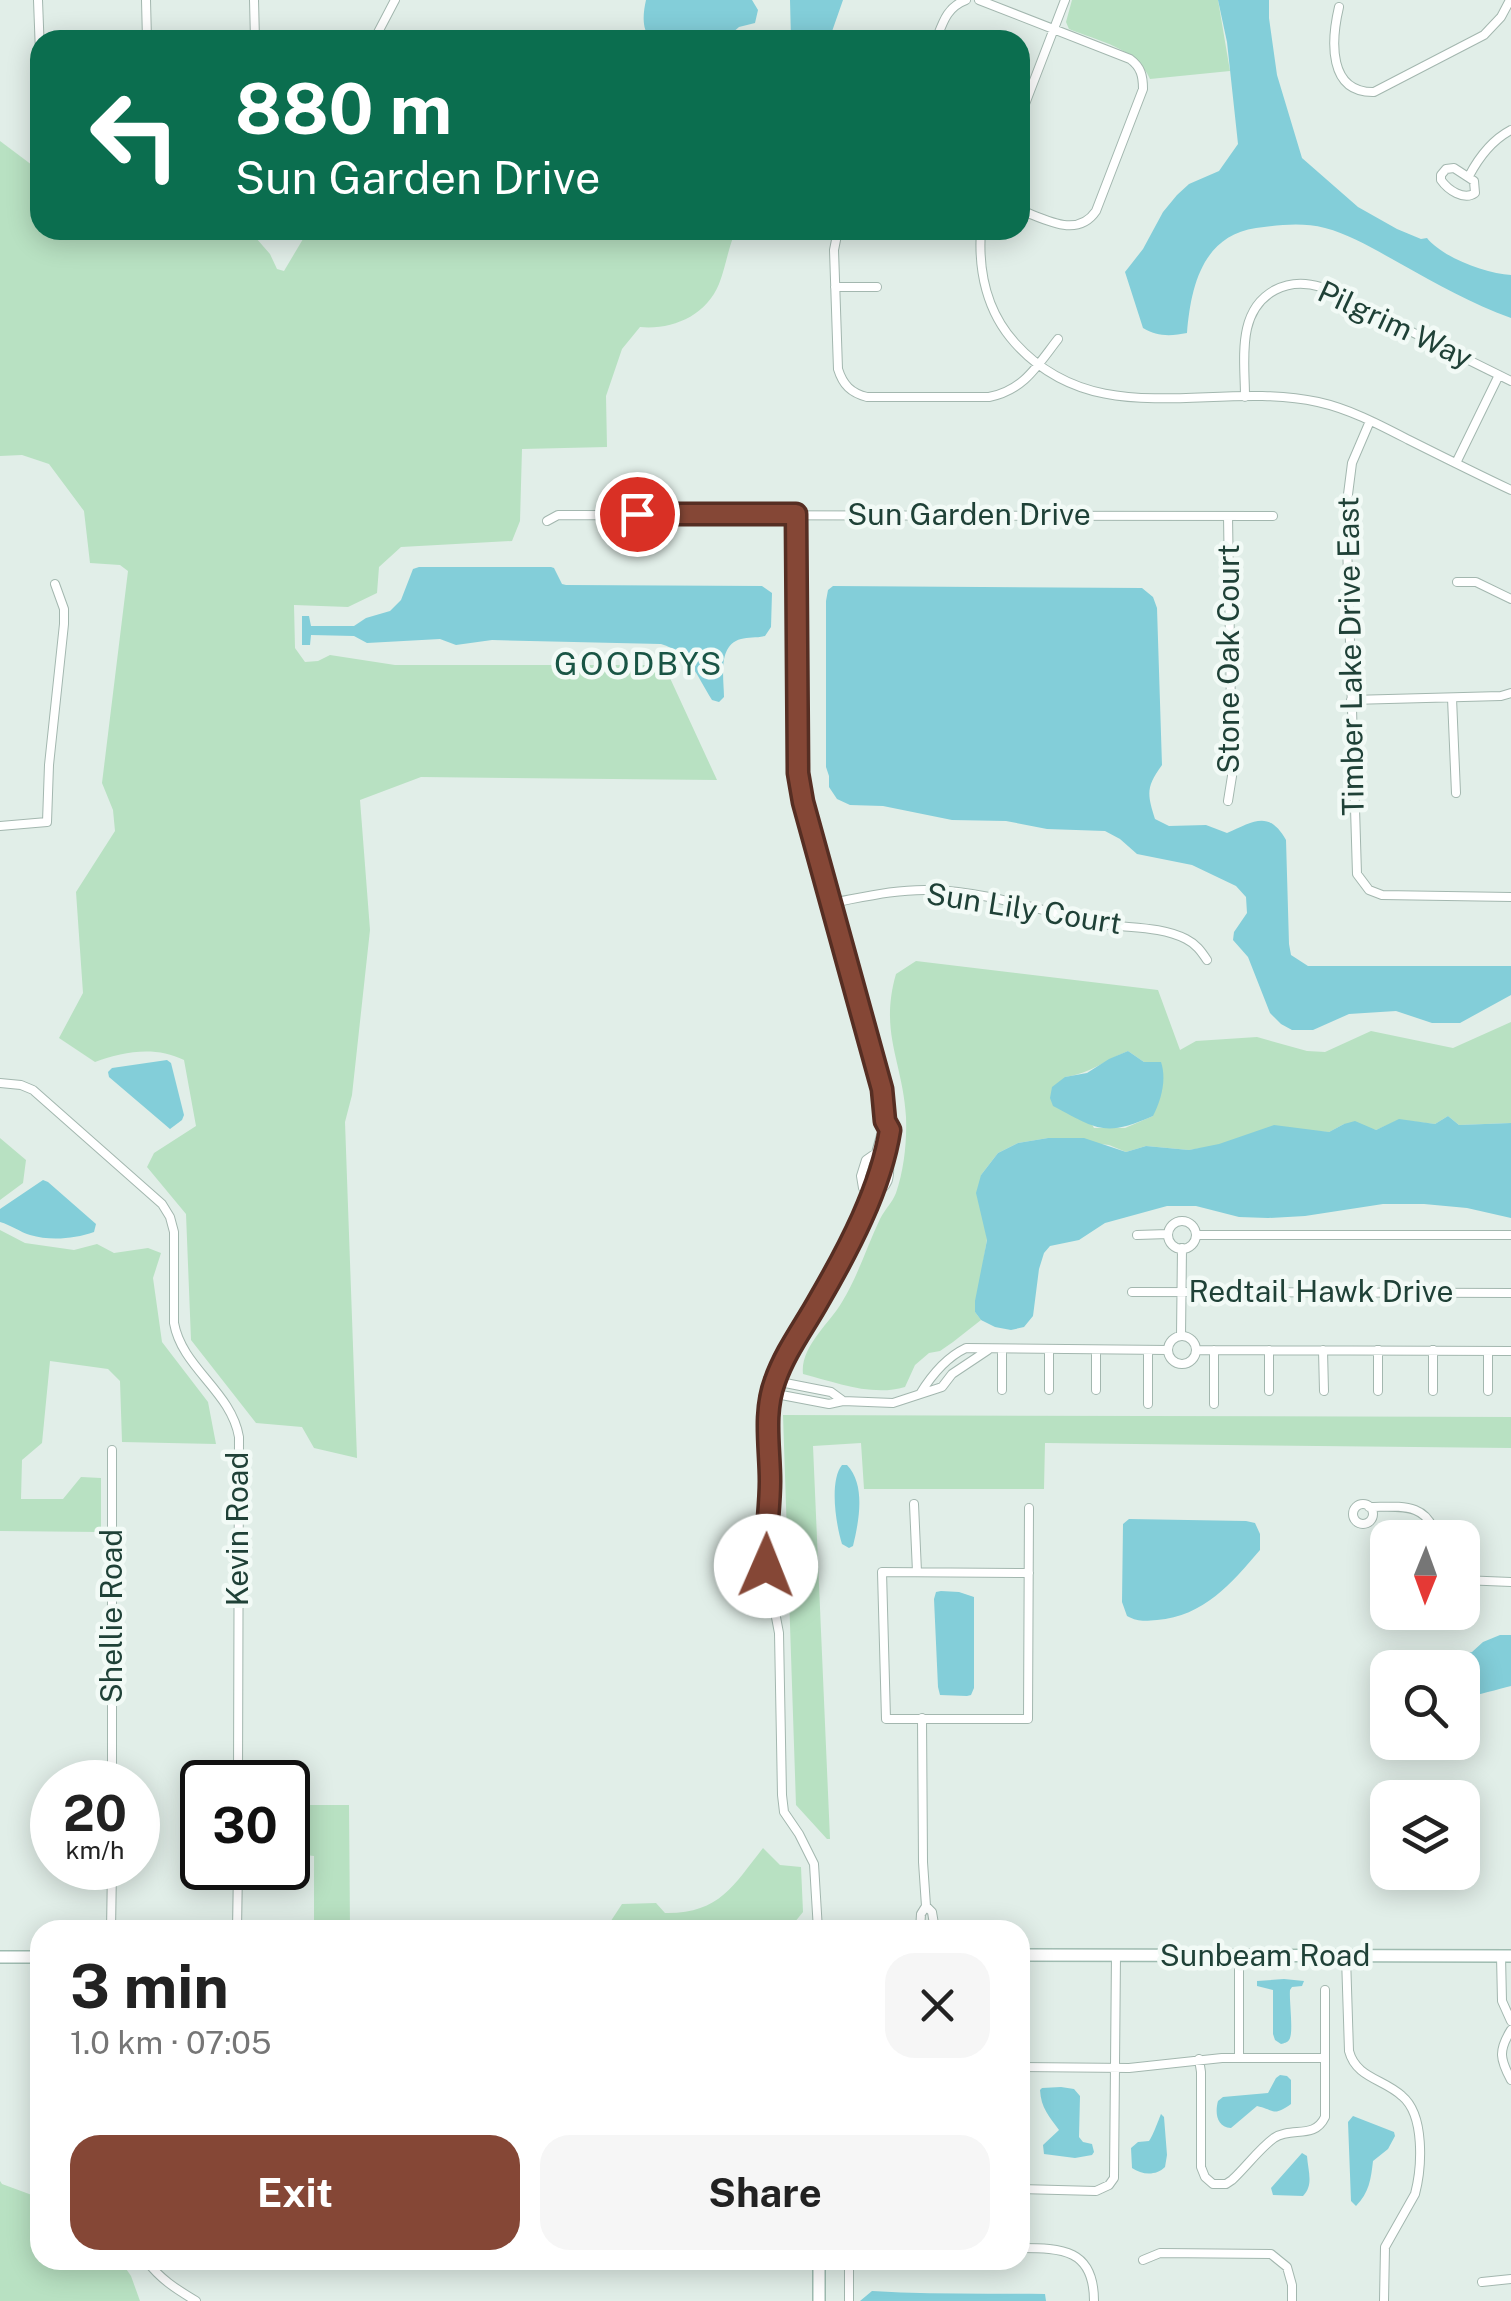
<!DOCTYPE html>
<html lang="en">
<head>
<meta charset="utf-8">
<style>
	:root { --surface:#fff; --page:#f6f6f6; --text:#222; --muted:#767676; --accent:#854736 }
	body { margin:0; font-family:"Public Sans",sans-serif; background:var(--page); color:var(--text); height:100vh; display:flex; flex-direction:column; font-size:38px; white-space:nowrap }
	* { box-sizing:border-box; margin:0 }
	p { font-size:32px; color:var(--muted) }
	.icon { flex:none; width:55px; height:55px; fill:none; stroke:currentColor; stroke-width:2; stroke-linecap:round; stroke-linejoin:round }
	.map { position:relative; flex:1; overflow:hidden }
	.details { position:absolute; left:30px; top:1920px; width:1000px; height:350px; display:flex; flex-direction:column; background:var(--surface); border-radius:30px; box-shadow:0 5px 25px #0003 }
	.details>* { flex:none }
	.hud { position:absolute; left:30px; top:30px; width:1000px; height:210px; border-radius:30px; box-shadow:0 5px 25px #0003; background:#0b6e4f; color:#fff; overflow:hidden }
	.needle { width:65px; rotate:181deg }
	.fabs { position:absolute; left:1370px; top:1520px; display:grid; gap:20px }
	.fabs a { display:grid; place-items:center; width:110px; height:110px; border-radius:20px; background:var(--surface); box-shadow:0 5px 25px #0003; font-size:50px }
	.speed { position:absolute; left:30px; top:1760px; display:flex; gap:20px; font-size:50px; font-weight:700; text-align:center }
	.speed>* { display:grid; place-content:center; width:130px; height:130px; border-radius:50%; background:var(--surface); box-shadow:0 5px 25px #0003; line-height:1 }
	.speed small { font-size:25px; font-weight:400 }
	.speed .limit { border:5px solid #111; border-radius:15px; background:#fff; color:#111 }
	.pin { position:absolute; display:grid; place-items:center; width:85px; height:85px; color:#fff; margin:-42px; border:5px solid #fff; border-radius:50%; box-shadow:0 2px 10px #0007 }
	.me { position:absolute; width:110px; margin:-55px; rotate:1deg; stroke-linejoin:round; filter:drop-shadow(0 0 8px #0008) }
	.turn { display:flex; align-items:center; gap:35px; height:210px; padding:0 40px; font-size:45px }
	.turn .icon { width:130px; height:130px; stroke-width:2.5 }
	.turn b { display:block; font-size:70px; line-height:85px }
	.round { display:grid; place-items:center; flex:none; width:105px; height:105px; border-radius:30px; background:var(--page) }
	.summary { display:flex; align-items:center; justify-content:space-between; height:170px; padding:0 40px }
	h1 { font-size:60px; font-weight:700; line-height:75px }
	.button { display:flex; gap:20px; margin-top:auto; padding:20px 40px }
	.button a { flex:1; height:115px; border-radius:30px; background:var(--accent); color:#fff; font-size:40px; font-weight:700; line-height:115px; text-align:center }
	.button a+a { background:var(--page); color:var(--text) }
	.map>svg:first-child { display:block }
</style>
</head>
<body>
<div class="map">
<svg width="1511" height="2301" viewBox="0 0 1511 2301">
	<rect width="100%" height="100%" fill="#e1eee8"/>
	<path fill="#b8e1c2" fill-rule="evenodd" d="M 1072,0 L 1218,0 L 1230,71 L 1150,79 C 1137,48 1098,41 1069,29 L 1066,22 Z
		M 0,141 L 36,168 L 40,168 L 40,230 L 249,230 L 270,254 L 277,269 L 284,271 L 303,239 L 329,230 L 736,230 C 728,248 726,266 719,284 C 706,316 672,330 640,327 L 622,349 L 606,396 L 607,447 L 522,449 L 520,521 L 512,541 L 401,547 L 379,567 L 377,593 L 348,607 L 294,605 L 295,648 L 305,662 L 318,661 L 330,655 L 395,665 L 664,665 L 717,780 L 421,777 L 360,800 L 370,930 L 352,1095 L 345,1122 L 357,1458 L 314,1448 L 302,1427 L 256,1423 L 191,1340 L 186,1214 L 147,1167 L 154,1153 L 196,1126 L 184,1060 C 156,1046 124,1051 95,1062 L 59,1038 L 83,993 L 76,892 L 115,831 L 113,810 L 102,783 L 128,571 L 120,565 L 90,563 L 84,511 L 49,464 L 22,455 L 0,456 Z
		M 916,961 L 1158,990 L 1180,1050 L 1196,1041 L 1257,1037 L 1307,1051 L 1325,1052 L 1371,1031 L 1453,1048 L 1511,1022 L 1511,1123 L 1459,1125 L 1448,1116 L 1435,1124 L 1399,1120 L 1376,1130 L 1344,1124 L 1329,1132 L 1311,1131 L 1189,1150 L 1146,1146 L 1126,1152 L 1109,1145 L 1048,1138 L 1018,1143 L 998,1153 L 981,1175 L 987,1239 L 975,1312 L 981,1320 L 953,1342 L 940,1351 L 929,1353 L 915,1365 L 905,1387 C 872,1397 835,1382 803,1374 C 800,1347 829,1324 842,1302 C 858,1276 867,1246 880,1219 C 885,1209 892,1203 896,1193 C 904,1170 907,1142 906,1117 C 903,1062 879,1033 896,974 ZM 1128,1051 L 1144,1062 L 1153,1116 L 1125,1128 L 1094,1128 L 1065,1077 C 1091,1073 1104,1061 1128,1051 Z
		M 0,1138 L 26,1160 L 23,1183 L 0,1200 Z
		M 0,1230 L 25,1243 L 74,1250 L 97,1244 L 114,1253 L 148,1248 L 161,1253 L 153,1278 L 162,1342 L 208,1402 L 216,1444 L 122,1442 L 120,1381 L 108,1369 L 50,1361 L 42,1443 L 22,1460 L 21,1499 L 63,1499 L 81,1477 L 101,1478 L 101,1532 L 0,1531 Z
		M 783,1415 L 1511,1417 L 1511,1448 L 1045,1443 L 1044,1489 L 864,1489 L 861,1443 L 813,1446 L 830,1839 L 827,1839 L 796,1805 Z
		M 288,1805 L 349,1805 L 350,1930 L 314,1930 L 314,1856 L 288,1853 Z
		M 763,1848 L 780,1865 L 801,1867 L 803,1912 L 790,1928 L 783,1930 L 605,1930 L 622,1904 L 656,1903 L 665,1913 C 719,1914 733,1886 763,1848 Z
		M 0,2181 L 2,2184 L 40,2198 L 40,2260 L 120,2260 L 131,2276 L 140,2301 L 0,2301 Z"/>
	<path fill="#83ced9" d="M 646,0 L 752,0 L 758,10 L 755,23 L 739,27 L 724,40 L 652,40 C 641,30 643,14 646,0 Z
		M 790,0 L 843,0 L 829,40 L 791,40 Z
		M 1218,0 L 1269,0 L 1269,18 L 1277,75 L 1302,158 L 1358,207 L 1397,229 L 1421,239 L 1427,238 C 1442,257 1486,274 1511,275 L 1511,318 C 1472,304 1437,284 1401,264 C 1377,251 1352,235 1325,228 C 1302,222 1279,225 1256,228 C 1203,236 1191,285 1187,333 C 1172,336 1157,337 1143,328 L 1125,272 L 1143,249 L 1163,212 L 1177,195 L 1189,184 L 1219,171 L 1238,144 L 1227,42 Z
		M 419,567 L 551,567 L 554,568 L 562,584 L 566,585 L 762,586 L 772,593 L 771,627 L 765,636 C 757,638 748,637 741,639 C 717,645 724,679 724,697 L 719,702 L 712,700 C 697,676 690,653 661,644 L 492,640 L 456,645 L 440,639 L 367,643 L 354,636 L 311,635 L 310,645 L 302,645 L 302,616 L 309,616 L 311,626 L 354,626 L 366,618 L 390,611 L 401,600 L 413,569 Z
		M 833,586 L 1142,588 L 1153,597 L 1157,608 L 1162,765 C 1146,787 1147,794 1155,819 L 1169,826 L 1206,825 L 1227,833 C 1254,821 1269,810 1286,840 L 1289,944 L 1291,955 L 1308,966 L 1511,966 L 1511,995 L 1460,1023 L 1432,1023 L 1396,1011 L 1349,1014 L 1313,1030 L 1292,1030 L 1281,1024 L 1270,1013 L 1248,957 L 1233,940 L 1234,932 L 1247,913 L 1246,897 L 1236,886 L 1192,865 L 1137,854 L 1120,839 L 1105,831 L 1047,829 L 1006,821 L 952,820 L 883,806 L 850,805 L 837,799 L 829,787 L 829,776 L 826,767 L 826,601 L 828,590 Z
		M 1128,1051 L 1144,1062 L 1161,1062 C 1167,1080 1161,1100 1153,1116 C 1105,1137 1098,1130 1053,1106 L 1050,1098 L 1052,1087 L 1065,1077 L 1087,1073 L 1109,1059 Z
		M 167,1060 L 171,1063 L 184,1115 L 182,1120 L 170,1129 L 109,1077 L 108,1072 L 112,1068 Z
		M 1448,1116 L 1459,1125 L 1511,1123 L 1511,1218 L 1467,1208 L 1424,1204 L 1383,1204 L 1305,1216 L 1268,1218 L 1239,1217 L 1196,1206 L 1167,1206 L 1105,1223 L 1079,1240 L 1050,1246 L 1044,1253 L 1039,1269 L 1033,1316 L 1024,1327 L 1011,1330 L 995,1327 L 981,1320 L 975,1312 L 975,1301 L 987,1240 L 976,1193 L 981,1175 L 998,1153 L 1018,1143 L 1048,1138 L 1084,1138 L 1126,1152 L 1146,1146 L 1189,1150 L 1219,1144 L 1274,1125 L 1329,1132 L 1344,1124 L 1355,1121 L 1376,1130 L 1399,1119 L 1435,1124 Z
		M 43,1180 L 48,1182 L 96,1224 L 94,1232 C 74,1239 50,1241 30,1235 C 20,1232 11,1225 0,1222 L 0,1209 Z
		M 842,1465 L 847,1465 C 866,1485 859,1521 853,1546 L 849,1548 L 842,1544 C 836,1525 829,1481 842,1465 Z
		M 1129,1519 L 1246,1521 L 1255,1523 L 1260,1534 L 1260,1550 C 1231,1584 1204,1616 1157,1620 C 1145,1621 1138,1622 1127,1616 L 1122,1602 L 1123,1524 Z
		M 941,1591 L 959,1592 L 974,1597 L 974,1688 L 971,1695 L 967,1696 L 940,1695 L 938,1687 L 934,1599 L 936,1592 Z
		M 1500,1635 L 1511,1635 L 1511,1686 C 1498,1689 1474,1697 1463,1696 L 1462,1668 L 1432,1667 L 1431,1658 L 1453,1657 L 1472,1652 L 1483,1642 Z
		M 1284,1979 L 1304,1981 L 1302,1986 L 1292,1987 L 1290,1990 C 1289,2001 1294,2034 1289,2040 C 1287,2043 1284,2043 1281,2044 L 1275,2040 L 1273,2034 L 1273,1990 L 1257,1986 L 1257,1981 Z
		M 1280,2075 L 1287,2076 L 1291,2080 L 1291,2104 C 1273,2117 1275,2110 1257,2106 L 1231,2128 C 1216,2127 1215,2112 1218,2101 L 1223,2097 L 1268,2093 L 1276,2078 Z
		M 1061,2087 L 1074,2089 L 1080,2096 L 1079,2137 L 1083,2142 L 1092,2144 L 1094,2152 L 1092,2155 L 1075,2158 L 1044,2154 L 1043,2145 L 1059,2130 C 1049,2116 1041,2108 1040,2090 L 1042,2088 Z
		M 1161,2114 L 1164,2117 L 1167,2155 L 1165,2167 C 1156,2176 1142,2175 1132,2168 L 1131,2148 L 1138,2142 L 1149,2141 C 1152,2138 1159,2119 1161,2114 Z
		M 1353,2116 L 1394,2132 L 1395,2136 L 1388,2149 L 1373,2161 C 1371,2179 1369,2193 1356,2206 L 1351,2201 L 1348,2122 Z
		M 1302,2153 L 1307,2156 C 1308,2171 1314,2185 1303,2196 L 1273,2195 L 1271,2188 Z
		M 872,2291 C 930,2295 987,2293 1045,2294 L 1046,2301 L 860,2301 Z"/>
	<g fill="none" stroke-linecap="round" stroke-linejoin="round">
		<g stroke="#a3b7af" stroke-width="10">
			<path id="street" d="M 38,0 L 40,53
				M 146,0 L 147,40
				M 254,0 L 255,40
				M 979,0 L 1130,59 C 1141,67 1143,76 1143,89 L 1096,211 C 1077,239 1045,219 1020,210
				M 1339,7 C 1331,41 1328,93 1374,92 L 1484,35 L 1501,17 L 1510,0
				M 374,40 L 395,0
				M 936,40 C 943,22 947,7 966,0
				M 1020,117 L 1065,0
				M 1454,168 L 1474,181 L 1475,193 C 1464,201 1448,190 1441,180 L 1441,175 L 1446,169 Z
				M 1469,176 C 1479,157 1492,140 1511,130
				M 838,230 L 834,250 L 838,369 C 843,385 851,393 867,397 L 989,397 C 1024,390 1037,366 1058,339
				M 981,230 C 978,271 987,312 1015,343 C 1098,435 1213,379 1318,402 C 1350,409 1380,425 1409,440 C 1443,457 1477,474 1511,490
				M 835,287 L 877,287
				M 1245,397 C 1245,360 1236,311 1275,290 C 1290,282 1305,282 1321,287 L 1511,381
				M 1370,421 L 1352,463 L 1346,510 L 1357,874 L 1369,890 L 1382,895 L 1511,897
				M 1456,463 L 1499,375
				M 797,515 L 798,773 L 803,802 L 882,1089 L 885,1121 L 890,1130 L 871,1195 L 844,1257 L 788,1351 L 775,1381 L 768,1407 L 770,1485 L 765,1532 L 766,1565 L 779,1633 L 782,1795 L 784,1812 L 799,1834 L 814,1864 L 818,1930
				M 1228,516 L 1232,776 L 1228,801
				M 547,521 L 558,515 L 1273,516
				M 1457,582 L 1476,582 L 1511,599
				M 1452,698 L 1456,793
				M 1351,700 L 1501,696 L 1511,693
				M 0,826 L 47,822 L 49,765 L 64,624 L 64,609 L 55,584
				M 831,903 C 864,897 896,889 930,890 C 986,891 1041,911 1096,923 C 1126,929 1158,925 1186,939 C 1196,944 1201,951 1207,960
				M 0,1083 L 21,1085 L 33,1090 L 162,1204 L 170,1217 L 174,1232 L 174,1323 C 182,1368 231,1391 239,1437 L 238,1782
				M 871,1195 L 863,1188 L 861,1176 L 866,1160 L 876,1153 L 885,1121
				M 871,1195 C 890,1188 890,1177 889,1159 L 884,1156
				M1168 1235a14 14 0 1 1 28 0a14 14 0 1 1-28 0Z
				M 1137,1235 L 1168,1234
				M 1196,1235 L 1511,1235
				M 1132,1292 L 1511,1293
				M1168 1350a14 14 0 1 1 28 0a14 14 0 1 1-28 0Z
				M 1181,1336 L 1182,1248
				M 1002,1350 L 1002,1390
				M 1049,1350 L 1049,1390
				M 1196,1350 L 1511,1351
				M 1323,1350 L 1324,1391
				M 1378,1350 L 1378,1391
				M 1433,1350 L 1433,1391
				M 1488,1351 L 1488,1391
				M 775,1381 L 831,1392 L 842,1400
				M 1096,1390 L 1096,1350
				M 1269,1391 L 1269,1350
				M 771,1393 L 829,1404 L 843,1401 L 893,1403 L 942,1387 L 952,1374 L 988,1350
				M 920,1394 C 931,1376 947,1357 966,1348 L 1168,1350
				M 1148,1404 L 1148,1350
				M 1214,1404 L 1214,1350
				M 914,1504 L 917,1572
				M1353 1514a10 10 0 1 1 20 0a10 10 0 1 1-20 0Z
				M 1369,1507 C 1399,1507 1428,1501 1436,1538
				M 1029,1508 L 1028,1719 L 886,1719 L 882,1572 L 1029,1573
				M 1462,1580 L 1511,1582
				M 922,1718 L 923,1862 L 926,1906 L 932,1912 L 935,1930
				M 112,1782 L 112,1450
				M 111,1930 L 112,1868
				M 237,1930 L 238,1868
				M 920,1930 L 921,1914 L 926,1906
				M 1501,1956 L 1502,2001 L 1511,2021
				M 1346,1957 L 1349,2051 C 1356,2078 1384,2079 1402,2096 C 1425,2115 1422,2167 1415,2194 L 1385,2247 L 1384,2301
				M 1511,2030 C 1498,2051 1500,2059 1511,2080
				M 1239,2058 L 1239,1956
				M 1199,2059 L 1201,2072 L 1201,2167 L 1205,2177 L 1213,2184 L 1226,2184 L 1232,2180 C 1246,2167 1259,2149 1274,2138 C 1292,2126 1314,2140 1325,2117 L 1325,1990
				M 1020,2067 L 1129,2068 L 1222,2058 L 1325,2058
				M 1020,2189 L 1096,2191 L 1109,2185 L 1114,2178 L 1116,1954
				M 1020,2248 C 1062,2248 1094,2249 1094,2301
				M 146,2260 C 160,2279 176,2289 196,2301
				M 1143,2260 L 1160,2253 L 1271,2254 L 1287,2267 L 1292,2285 L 1292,2301
				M 1482,2282 L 1511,2279
				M 849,2301 L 849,2260"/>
		</g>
		<g stroke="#9ebbb0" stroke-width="14">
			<path id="secondary" d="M 1020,1955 L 1511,1956
				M 0,1957 L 40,1957
				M 819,2301 L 819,2260"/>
		</g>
		<use href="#street" stroke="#fff" stroke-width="8"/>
		<use href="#secondary" stroke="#fff" stroke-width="11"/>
	</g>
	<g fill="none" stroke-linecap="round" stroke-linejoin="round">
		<g stroke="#562e23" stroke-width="25">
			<path id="route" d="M 637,514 L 796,514 L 798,773 L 803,802 L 882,1089 L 885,1121 L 890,1130 C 881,1188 848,1250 819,1300 C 804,1327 785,1352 775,1381 C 763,1413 770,1448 770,1481 C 770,1509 765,1537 766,1566"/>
		</g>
		<use href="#route" stroke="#854736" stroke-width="18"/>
	</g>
	<g text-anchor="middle" stroke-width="9" stroke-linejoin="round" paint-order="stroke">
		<g font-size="30" fill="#1f4137" stroke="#f2faf6">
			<text transform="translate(1395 325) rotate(25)" y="10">Pilgrim Way</text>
			<text x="969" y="525">Sun Garden Drive</text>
			<text transform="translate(1351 656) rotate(-91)" y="10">Timber Lake Drive East</text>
			<text transform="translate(1229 659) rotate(-90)" y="10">Stone Oak Court</text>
			<text transform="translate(1024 909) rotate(9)" y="10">Sun Lily Court</text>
			<text x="1321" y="1302">Redtail Hawk Drive</text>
			<text transform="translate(238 1529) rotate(-90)" y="10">Kevin Road</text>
			<text transform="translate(112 1616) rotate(-90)" y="10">Shellie Road</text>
			<text x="1265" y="1966">Sunbeam Road</text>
		</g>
		<g font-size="32" letter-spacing="2.5" fill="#195545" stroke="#f2faf6">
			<text x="639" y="675">GOODBYS</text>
		</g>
	</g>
</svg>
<div class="fabs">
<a><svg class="needle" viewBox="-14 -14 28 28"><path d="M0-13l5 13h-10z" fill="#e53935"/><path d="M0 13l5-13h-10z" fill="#767676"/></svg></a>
<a><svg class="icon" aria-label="search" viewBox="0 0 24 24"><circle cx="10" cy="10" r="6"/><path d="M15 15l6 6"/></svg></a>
<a><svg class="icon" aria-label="layers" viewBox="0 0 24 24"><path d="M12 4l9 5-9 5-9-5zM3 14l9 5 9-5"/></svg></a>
</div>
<div class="speed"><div>20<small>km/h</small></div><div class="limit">30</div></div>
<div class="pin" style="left:637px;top:514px;background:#d93025"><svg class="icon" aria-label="arrive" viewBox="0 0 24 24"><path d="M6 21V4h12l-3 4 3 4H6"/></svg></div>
<svg class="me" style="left:766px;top:1566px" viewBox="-20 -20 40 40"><circle r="19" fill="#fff"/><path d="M0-13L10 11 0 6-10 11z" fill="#854736"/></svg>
<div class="hud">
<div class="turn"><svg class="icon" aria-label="left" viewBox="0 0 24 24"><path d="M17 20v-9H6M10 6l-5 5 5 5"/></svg><div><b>880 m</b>Sun Garden Drive</div></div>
</div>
<section class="details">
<div class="summary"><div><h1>3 min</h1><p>1.0 km · 07:05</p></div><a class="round"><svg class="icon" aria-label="close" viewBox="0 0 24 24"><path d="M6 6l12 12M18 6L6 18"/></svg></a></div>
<div class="button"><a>Exit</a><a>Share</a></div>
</section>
</div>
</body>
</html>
